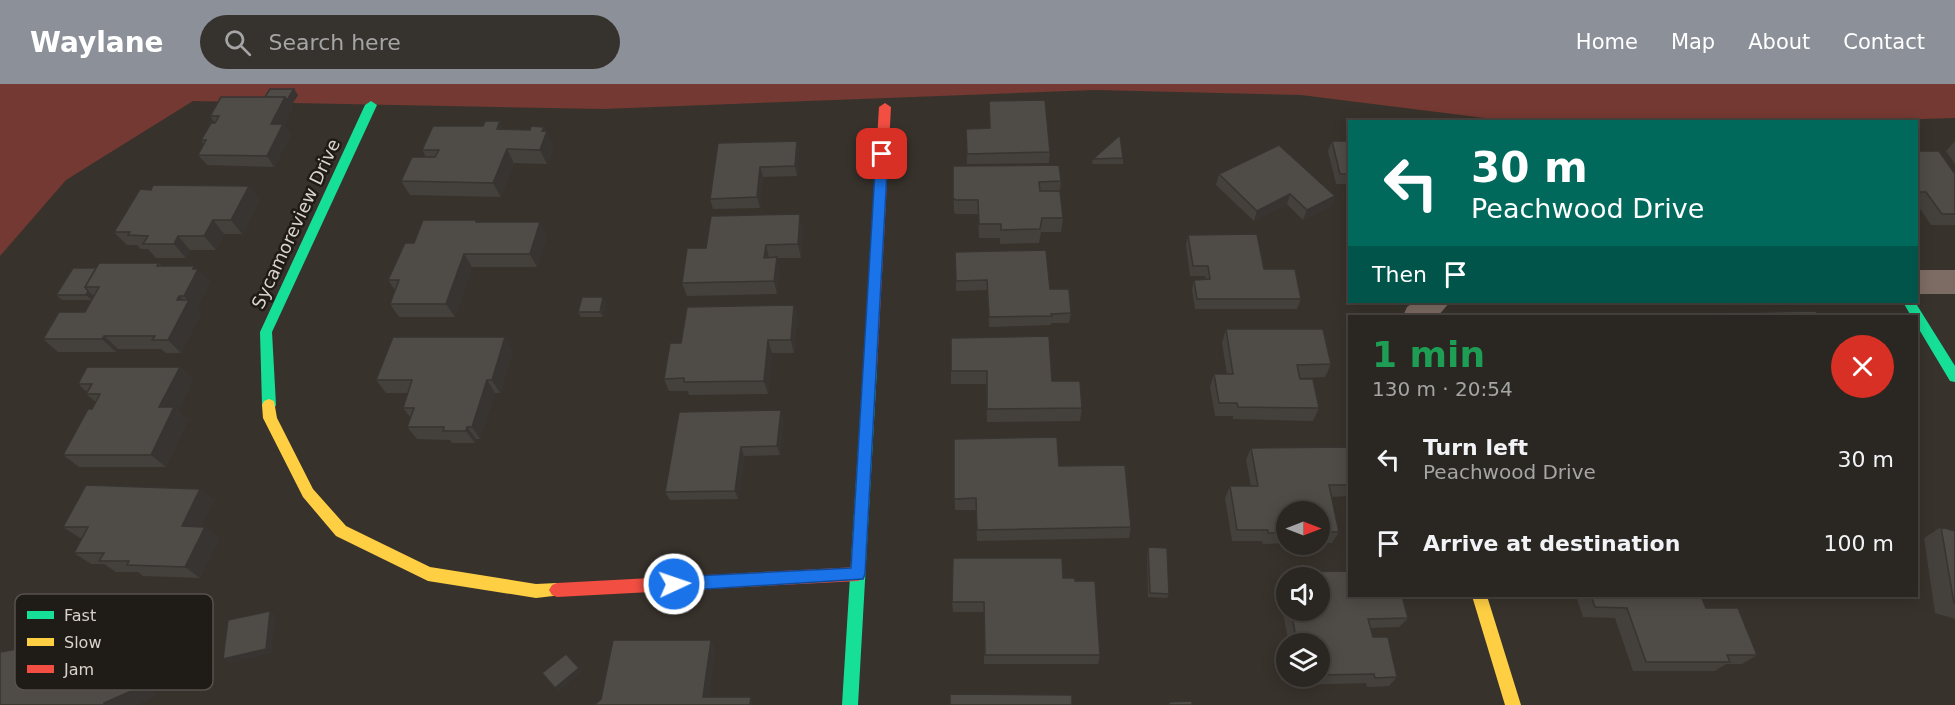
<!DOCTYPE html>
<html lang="en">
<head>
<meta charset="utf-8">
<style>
	:root { --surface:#2a2621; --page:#36322e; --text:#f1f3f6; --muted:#a5a5a5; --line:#46433f; --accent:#8c9099 }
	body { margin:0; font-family:"DejaVu Sans",sans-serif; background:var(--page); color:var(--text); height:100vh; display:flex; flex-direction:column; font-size:22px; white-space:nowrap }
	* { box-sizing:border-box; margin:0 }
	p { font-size:20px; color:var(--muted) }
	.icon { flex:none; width:33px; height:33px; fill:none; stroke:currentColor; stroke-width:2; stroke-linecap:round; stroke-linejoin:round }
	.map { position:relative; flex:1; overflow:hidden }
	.panel { position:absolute; left:1348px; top:231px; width:570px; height:282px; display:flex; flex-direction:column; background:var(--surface); border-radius:0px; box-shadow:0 3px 15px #0003,0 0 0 2px var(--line) }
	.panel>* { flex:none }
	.hud { position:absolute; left:1348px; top:36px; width:570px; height:183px; border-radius:0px; box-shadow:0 3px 15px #0003,0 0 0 2px var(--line); background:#00695c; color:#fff; overflow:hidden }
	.needle { width:39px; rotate:90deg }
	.buttons { position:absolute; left:1276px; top:417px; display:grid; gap:12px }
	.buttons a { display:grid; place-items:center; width:54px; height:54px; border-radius:50%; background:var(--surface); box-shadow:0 3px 15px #0003,0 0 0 2px var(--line); font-size:30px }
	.pin { position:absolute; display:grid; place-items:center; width:51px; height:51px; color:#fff; margin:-26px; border-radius:12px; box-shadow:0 3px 9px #0006 }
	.me { position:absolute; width:66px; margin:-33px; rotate:87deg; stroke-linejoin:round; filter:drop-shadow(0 0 4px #0008) }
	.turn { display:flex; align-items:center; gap:21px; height:126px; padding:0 24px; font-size:27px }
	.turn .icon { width:78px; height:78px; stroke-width:2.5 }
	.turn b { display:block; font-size:42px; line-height:51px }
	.then { display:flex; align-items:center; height:57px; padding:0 24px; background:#0003; gap:12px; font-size:22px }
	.round { display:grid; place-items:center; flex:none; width:63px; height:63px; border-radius:32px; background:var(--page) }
	.headline { display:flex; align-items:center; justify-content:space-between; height:102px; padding:0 24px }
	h1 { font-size:36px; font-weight:800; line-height:45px; color:#1e9e55 }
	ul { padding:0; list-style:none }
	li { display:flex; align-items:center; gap:18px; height:84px; padding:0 24px }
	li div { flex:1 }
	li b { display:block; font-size:22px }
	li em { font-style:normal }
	header { display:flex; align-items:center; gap:36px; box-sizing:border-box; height:84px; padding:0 30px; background:var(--accent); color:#fff }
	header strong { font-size:28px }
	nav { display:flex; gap:33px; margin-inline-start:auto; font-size:21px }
	.search { width:420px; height:54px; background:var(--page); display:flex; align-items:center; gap:15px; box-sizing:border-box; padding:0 21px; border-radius:33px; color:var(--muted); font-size:22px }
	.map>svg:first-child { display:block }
</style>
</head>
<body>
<header>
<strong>Waylane</strong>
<div class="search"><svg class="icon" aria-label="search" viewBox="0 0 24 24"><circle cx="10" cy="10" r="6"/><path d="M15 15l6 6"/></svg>Search here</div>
<nav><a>Home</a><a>Map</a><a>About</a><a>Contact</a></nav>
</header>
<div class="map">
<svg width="1955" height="621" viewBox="0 0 1955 621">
	<rect width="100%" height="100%" fill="#38322c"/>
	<path fill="#743932" d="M 0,0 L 1955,0 L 1955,34 L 1820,38 L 1517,38 L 1301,11 L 1095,6 L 603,25 L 193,17 L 66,96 L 0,172 Z"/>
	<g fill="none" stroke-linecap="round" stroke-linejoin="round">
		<path fill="#7d6c63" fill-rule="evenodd" d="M 1917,186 L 1955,186 L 1955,210 L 1917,210 Z
			M 1414,218 L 1450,218 L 1438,232 L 1403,232 L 1407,223 Z"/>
		<path fill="#16e098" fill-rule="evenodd" d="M 371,17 L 377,21 L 272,248 L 276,321 L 274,325 L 264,325 L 262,321 L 260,248 L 365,21 Z
			M 1903,218 L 1915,218 L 1955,282 L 1955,298 L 1950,297 L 1917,242 L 1917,232 L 1911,232 Z
			M 870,279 L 875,280 L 877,284 L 858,621 L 842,621 L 863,284 L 865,280 Z"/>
		<path fill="#ffcf43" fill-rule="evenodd" d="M 269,315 L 274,317 L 277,334 L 313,405 L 346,442 L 430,483 L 536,500 L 557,499 L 562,501 L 565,506 L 562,511 L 536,514 L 428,497 L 336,452 L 303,413 L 263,334 L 262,321 L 264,317 Z
			M 1472,512 L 1487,512 L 1521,621 L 1505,621 Z"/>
		<path fill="#f24e42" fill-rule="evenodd" d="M 885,19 L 891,23 L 877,284 L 875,288 L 865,288 L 863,284 L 879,23 Z
			M 858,483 L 863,485 L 865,490 L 863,495 L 858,497 L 557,513 L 552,511 L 549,506 L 552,501 L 557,499 Z"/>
	</g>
	<path fill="#44403c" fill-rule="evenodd" d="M 298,11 L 291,22 L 292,24 L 284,41 L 291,51 L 274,83 L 207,81 L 198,71 L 204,61 L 201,56 L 215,39 L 210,32 L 265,13 Z
		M 989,17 L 1050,68 L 1049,79 L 967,80 L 966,45 L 989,44 Z
		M 544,43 L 554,62 L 547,80 L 514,79 L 501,113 L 410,111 L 401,97 L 426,73 L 422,66 L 504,46 L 530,46 Z
		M 797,57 L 799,67 L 797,92 L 763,93 L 760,124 L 713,125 L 710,115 Z
		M 1332,57 L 1350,57 L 1350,100 L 1336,100 L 1328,67 Z
		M 1955,57 L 1955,80 L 1946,67 Z
		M 1917,67 L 1955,90 L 1955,141 L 1931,141 L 1917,120 Z
		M 1123,74 L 1123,80 L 1092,80 L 1093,75 Z
		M 953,82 L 1061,97 L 1060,107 L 1063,134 L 1061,148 L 1041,148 L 1039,159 L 1000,160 L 1000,154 L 979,154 L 978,130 L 956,130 L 954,128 Z
		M 1219,90 L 1335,112 L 1331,122 L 1303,136 L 1287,120 L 1254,137 L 1216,101 Z
		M 249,102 L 260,116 L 242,150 L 224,150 L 216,166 L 190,166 L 186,174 L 156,174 L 148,165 L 141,165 L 137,161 L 127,161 L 114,148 L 151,106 Z
		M 476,136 L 477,138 L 547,152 L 537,183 L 472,183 L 455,233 L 399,233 L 390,220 L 395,206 L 388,196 L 414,159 Z
		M 803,144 L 801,174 L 777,174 L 780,187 L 777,210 L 687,212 L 682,199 L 706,164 Z
		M 1188,151 L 1264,185 L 1301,215 L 1297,225 L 1195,225 L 1192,206 L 1194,196 L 1206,196 L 1205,192 L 1190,192 L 1186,161 Z
		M 955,168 L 1050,205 L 1071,229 L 1069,239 L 1051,239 L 1051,241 L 989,243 L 987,206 L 956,207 Z
		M 159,179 L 162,182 L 194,182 L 196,185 L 198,185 L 210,198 L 197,225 L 201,230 L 181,269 L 166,269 L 161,265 L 118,265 L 116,268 L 58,268 L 43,255 L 85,228 L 91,216 L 62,216 L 56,211 L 96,184 Z
		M 606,218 L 603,233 L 581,233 L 578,228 Z
		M 794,221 L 797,234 L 794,269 L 772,269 L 768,310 L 689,311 L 688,307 L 669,307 L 664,295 L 681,259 Z
		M 1226,245 L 1331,280 L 1325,293 L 1300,294 L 1319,324 L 1313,337 L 1233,335 L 1233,332 L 1215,332 L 1210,303 L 1214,290 L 1227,290 L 1222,259 Z
		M 951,254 L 1052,297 L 1082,324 L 1080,337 L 987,338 L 986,300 L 951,300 Z
		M 513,266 L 500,309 L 495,309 L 480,355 L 476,355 L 475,359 L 452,359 L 450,356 L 417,355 L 407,343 L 411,334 L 403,324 L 408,309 L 386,309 L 376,296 Z
		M 180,283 L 193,296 L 178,327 L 188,336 L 166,383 L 79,383 L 63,371 L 96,318 L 86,310 L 87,308 L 78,300 Z
		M 781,326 L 783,335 L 780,371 L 744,372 L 738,415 L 670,416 L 665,408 Z
		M 954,355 L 1059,382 L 1131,443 L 1129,454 L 977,457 L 976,426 L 955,426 Z
		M 1350,363 L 1350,412 L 1331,413 L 1339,448 L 1332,459 L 1320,459 L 1320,428 L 1287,428 L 1287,459 L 1263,460 L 1262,457 L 1232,457 L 1225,414 L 1230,402 L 1251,402 L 1246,376 L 1251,364 Z
		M 200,405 L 214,416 L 201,442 L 205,443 L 219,454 L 200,494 L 143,492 L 138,488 L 116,488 L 104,480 L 91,480 L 74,469 L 82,454 L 80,454 L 63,443 Z
		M 1941,443 L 1955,447 L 1955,535 L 1935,529 L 1924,454 Z
		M 1148,463 L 1169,510 L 1167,514 L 1148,513 L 1147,468 Z
		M 1283,488 L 1408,534 L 1399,543 L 1371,544 L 1373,553 L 1397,593 L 1389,602 L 1367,603 L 1366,599 L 1297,601 L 1295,592 L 1320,592 L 1320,560 L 1289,560 L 1277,499 ZM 1287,494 L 1320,526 L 1287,526 Z
		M 1063,494 L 1075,497 L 1100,571 L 1098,580 L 984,580 L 984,528 L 953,528 L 952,518 Z
		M 1576,512 L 1701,512 L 1706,524 L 1757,571 L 1742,580 L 1726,580 L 1715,587 L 1633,587 L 1615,534 L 1583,533 Z
		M 57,558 L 75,568 L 69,591 L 148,572 L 155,613 L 0,621 Z"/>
	<path fill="#373431" d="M 294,5 L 298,11 L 291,22 L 292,24 L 284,41 L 291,51 L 274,83 L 267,72 L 271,40 L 285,13 Z
		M 500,37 L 507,52 L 497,45 Z
		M 544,43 L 547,50 L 547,47 L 554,62 L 547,80 L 540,66 L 542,47 Z
		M 797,57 L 799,67 L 797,92 L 795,82 Z
		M 507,65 L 514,79 L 501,113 L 493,99 Z
		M 760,83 L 763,93 L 760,124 L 757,113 Z
		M 249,102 L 260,116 L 242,150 L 231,136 Z
		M 1290,110 L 1287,120 L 1254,137 L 1257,127 Z
		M 1335,112 L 1331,122 L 1303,136 L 1307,126 Z
		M 800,130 L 803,144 L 801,174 L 798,160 Z
		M 213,136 L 224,150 L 216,166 L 204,152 Z
		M 540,138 L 547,152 L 537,183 L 530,170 Z
		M 178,152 L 190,166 L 186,174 L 174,160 Z
		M 766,161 L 769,174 L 764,174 Z
		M 464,170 L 472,183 L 455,233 L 446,220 Z
		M 777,173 L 780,187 L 777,210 L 774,197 Z
		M 194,182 L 197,186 L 198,185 L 210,198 L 197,225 L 201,230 L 181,269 L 168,256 L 177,216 L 179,212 L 187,220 L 188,217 L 184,212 Z
		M 88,207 L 94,212 L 92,216 L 86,211 Z
		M 603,213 L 606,218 L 603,233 L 600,228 Z
		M 794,221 L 797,234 L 794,269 L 791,256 Z
		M 104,252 L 118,265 L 116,268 L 102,255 Z
		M 505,253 L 513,266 L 500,309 L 492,296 Z
		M 768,256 L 772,269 L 768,310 L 764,297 Z
		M 180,283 L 193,296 L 178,327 L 188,336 L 166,383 L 151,371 L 159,323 Z
		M 487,296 L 495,309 L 480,355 L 472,343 Z
		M 781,326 L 783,335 L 780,371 L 777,362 Z
		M 467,343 L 476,355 L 475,359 L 466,347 Z
		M 741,363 L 744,372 L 738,415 L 735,407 Z
		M 200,405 L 214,416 L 196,453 L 182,442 Z
		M 205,443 L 219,454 L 200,494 L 185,483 Z
		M 270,527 L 276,531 L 272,569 L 229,579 L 223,575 Z
		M 711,556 L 716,566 L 708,621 L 703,613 Z
		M 57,558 L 75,568 L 66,601 L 47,592 Z
		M 131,562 L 148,572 L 155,613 L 137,621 L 104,621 L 104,619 Z
		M 579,584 L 582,588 L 558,608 L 555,604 Z
		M 37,594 L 55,603 L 34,602 Z
		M 751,613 L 755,621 L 750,621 Z"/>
	<path fill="#4f4b46" stroke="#373431" stroke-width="1.5" d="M 270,5 L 294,5 L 287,16 L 285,13 L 265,13 Z
		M 221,13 L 285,13 L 271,40 L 283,40 L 267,72 L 198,71 L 206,56 L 201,56 L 211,39 L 215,39 L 219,32 L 210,32 Z
		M 1045,16 L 1050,68 L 967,70 L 966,45 L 990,44 L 989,17 Z
		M 485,37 L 500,37 L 497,45 L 530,46 L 531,42 L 544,43 L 542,47 L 547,47 L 540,66 L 507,65 L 493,99 L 401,97 L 412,73 L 435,73 L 439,66 L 422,66 L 433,42 L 483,42 Z
		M 1120,51 L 1123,74 L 1093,75 Z
		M 797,57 L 795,82 L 760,83 L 757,113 L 710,115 L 718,59 Z
		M 1332,57 L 1350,57 L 1350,90 L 1340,90 Z
		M 1279,61 L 1335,112 L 1307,126 L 1290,110 L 1257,127 L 1219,90 Z
		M 1917,67 L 1939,67 L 1955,90 L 1955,130 L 1942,130 L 1926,108 L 1917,108 Z
		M 1059,81 L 1061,97 L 1039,98 L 1040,107 L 1060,107 L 1063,134 L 1042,134 L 1040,145 L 1001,146 L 1001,140 L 979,140 L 978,116 L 956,116 L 953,114 L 953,82 Z
		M 153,101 L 249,102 L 231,136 L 213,136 L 204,152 L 178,152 L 174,160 L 143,160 L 148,152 L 128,151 L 130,148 L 114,148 L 140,105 L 151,106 Z
		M 800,130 L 798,160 L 766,161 L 764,174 L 777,173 L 774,197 L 682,199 L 687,164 L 706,164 L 711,132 Z
		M 423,136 L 476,136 L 476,138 L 540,138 L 530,170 L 464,170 L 446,220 L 390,220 L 399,196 L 388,196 L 405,159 L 414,159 Z
		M 1257,150 L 1264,185 L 1295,185 L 1301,215 L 1197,215 L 1194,196 L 1210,195 L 1208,182 L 1193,182 L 1188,151 Z
		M 1046,166 L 1050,205 L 1069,205 L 1071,229 L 1051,230 L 1052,232 L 989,233 L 987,196 L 956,197 L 955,168 Z
		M 99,179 L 159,179 L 157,182 L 194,182 L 193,185 L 198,185 L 184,212 L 179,212 L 177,216 L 189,216 L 168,256 L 152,256 L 155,252 L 104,252 L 102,255 L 43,255 L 59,228 L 85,228 L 99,203 L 85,203 Z
		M 73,184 L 96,184 L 85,203 L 88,207 L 86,211 L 56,211 Z
		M 582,213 L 603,213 L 600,228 L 578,228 Z
		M 794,221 L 791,256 L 768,256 L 764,297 L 684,298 L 684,294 L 664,295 L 670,259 L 681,259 L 687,223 Z
		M 1816,227 L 1819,232 L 1718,232 L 1716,229 Z
		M 1226,245 L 1323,245 L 1331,280 L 1297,281 L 1300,295 L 1313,295 L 1319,324 L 1238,323 L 1237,319 L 1219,319 L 1214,290 L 1233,290 Z
		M 1049,252 L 1052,297 L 1080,297 L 1082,324 L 987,325 L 987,287 L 951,287 L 951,254 Z
		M 393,253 L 505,253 L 492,296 L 487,296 L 472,343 L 467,343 L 466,347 L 443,347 L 444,343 L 407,343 L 414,324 L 403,324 L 412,296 L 376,296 Z
		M 87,283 L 180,283 L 159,323 L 174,323 L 151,371 L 63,371 L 88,325 L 92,325 L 100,310 L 86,310 L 92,300 L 78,300 Z
		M 781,326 L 777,362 L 741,363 L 735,407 L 665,408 L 679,328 Z
		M 1057,353 L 1059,382 L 1125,381 L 1131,443 L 977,446 L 976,414 L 954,415 L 954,355 Z
		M 1350,363 L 1350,401 L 1329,401 L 1339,448 L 1320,448 L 1320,428 L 1287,428 L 1287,449 L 1268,449 L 1268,446 L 1237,446 L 1230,402 L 1258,402 L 1251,364 Z
		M 86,401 L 200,405 L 182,442 L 205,443 L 185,483 L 127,481 L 129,477 L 99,477 L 104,469 L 74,469 L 88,443 L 63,443 Z
		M 1941,443 L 1955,447 L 1955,519 L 1954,519 Z
		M 1148,463 L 1167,464 L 1169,510 L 1150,509 Z
		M 953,474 L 1062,474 L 1063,494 L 1075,494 L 1075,497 L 1095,497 L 1100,571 L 985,571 L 984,518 L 952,518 Z
		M 1350,487 L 1350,512 L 1402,512 L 1408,534 L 1368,535 L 1373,553 L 1388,553 L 1397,593 L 1375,594 L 1374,590 L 1320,591 L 1320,560 L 1297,560 L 1291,526 L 1320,526 L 1320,494 L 1287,494 L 1287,508 L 1283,488 Z
		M 1591,512 L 1701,512 L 1706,524 L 1738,524 L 1757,571 L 1727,571 L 1730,578 L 1646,578 L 1627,524 L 1595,523 Z
		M 270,527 L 266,565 L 223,575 L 228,536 Z
		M 613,556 L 711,556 L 703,613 L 751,613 L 750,621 L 594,621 L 601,615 Z
		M 57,558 L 47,592 L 37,594 L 34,602 L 50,599 L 131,562 L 138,604 L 104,619 L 104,621 L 0,621 L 0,568 Z
		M 566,570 L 579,584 L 555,604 L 542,589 Z
		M 950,610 L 1072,611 L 1072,621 L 950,621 Z
		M 1192,617 L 1192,621 L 1169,621 L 1169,618 Z"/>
	<path fill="#1a73e8" stroke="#114b97" stroke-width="1.5" d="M 882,66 L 888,70 L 865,490 L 863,495 L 674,507 L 669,505 L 666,500 L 669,495 L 674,493 L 851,484 L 876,70 Z"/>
	<g text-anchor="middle" stroke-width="5" stroke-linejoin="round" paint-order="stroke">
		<g font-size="18" fill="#d9d3cc" stroke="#1f1b16">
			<text transform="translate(296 140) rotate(-65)" y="6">Sycamoreview Drive</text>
		</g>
	</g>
	<rect x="15" y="510" width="198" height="96" rx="9" fill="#1f1b16" stroke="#57524d" stroke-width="1.5"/>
	<rect x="27" y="527" width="27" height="8" fill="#16e098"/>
	<rect x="27" y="554" width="27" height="8" fill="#ffcf43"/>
	<rect x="27" y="581" width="27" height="8" fill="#f24e42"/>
	<g font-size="16" fill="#d9d3cc">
		<text x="64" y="537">Fast</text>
		<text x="64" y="564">Slow</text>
		<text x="64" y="591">Jam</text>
	</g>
</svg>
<div class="buttons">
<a><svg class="needle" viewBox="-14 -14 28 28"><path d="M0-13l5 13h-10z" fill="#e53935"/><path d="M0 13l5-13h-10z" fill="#a5a5a5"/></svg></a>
<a><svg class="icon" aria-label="sound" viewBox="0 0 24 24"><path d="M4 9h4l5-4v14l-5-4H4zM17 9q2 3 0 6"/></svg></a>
<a><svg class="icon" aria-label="layers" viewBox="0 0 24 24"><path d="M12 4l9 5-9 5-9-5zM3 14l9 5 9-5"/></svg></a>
</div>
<div class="pin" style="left:882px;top:70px;background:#d93025"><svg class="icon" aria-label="arrive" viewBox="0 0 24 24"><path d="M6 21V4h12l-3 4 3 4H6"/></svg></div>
<svg class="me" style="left:674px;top:500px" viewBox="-20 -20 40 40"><circle r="17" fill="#1a73e8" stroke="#fff" stroke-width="3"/><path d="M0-11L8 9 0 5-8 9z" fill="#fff"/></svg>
<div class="hud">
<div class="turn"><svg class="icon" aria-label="left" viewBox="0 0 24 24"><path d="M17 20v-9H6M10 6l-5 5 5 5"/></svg><div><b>30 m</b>Peachwood Drive</div></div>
<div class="then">Then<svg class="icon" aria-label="arrive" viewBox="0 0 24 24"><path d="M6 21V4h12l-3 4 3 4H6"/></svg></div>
</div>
<section class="panel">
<div class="headline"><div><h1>1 min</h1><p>130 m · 20:54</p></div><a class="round" style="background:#d93025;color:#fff"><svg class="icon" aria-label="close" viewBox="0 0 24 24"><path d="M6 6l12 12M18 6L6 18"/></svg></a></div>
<ul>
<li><svg class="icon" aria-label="left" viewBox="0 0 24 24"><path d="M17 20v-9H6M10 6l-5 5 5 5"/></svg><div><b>Turn left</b><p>Peachwood Drive</p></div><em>30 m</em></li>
<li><svg class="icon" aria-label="arrive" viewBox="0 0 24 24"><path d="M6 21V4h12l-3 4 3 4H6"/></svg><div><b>Arrive at destination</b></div><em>100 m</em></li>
</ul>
</section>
</div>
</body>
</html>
